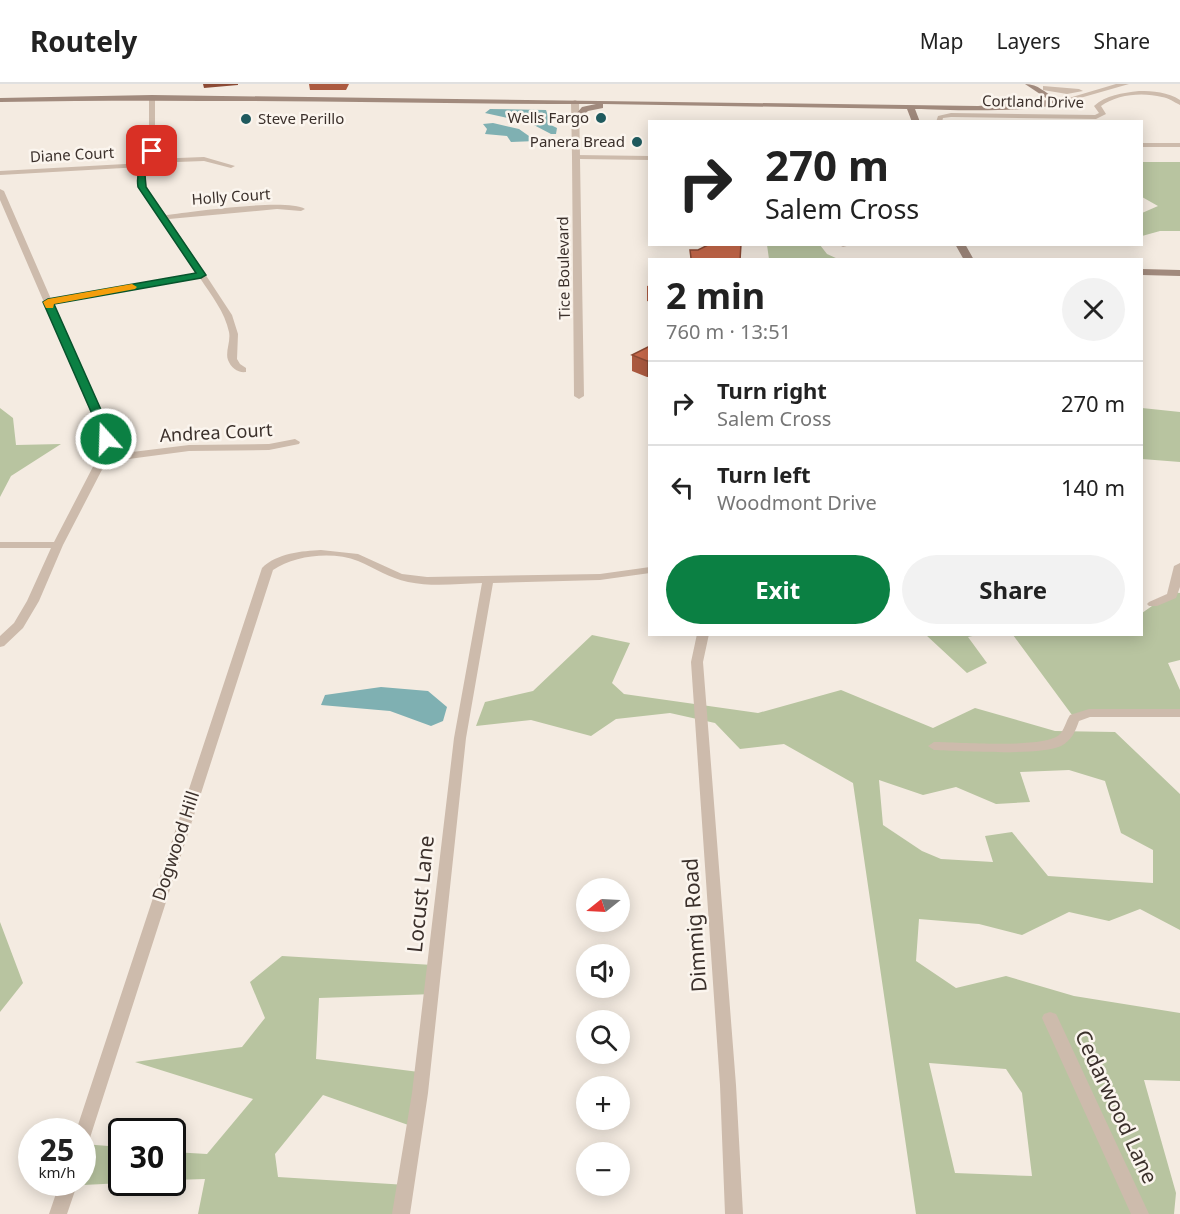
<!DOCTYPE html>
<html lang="en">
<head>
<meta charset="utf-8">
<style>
	:root { --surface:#fff; --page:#f2f2f2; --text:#222; --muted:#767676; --line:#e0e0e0; --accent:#0b8043 }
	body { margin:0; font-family:"Noto Sans",sans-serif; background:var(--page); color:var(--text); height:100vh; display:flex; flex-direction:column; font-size:22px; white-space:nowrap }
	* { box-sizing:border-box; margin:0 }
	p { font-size:20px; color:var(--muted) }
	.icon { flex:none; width:33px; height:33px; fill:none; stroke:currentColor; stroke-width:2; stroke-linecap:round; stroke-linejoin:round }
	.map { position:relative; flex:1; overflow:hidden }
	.panel { position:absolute; left:648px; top:174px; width:495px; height:378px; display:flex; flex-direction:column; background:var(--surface); border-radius:0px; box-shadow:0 3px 15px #0003 }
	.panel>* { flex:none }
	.guide { position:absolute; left:648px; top:36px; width:495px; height:126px; border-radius:0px; box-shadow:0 3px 15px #0003; background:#fff; color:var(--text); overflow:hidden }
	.needle { width:39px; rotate:252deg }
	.controls { position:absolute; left:576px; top:794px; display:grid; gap:12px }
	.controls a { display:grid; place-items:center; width:54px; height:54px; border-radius:50%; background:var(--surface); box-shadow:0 3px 15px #0003; font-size:30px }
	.speed { position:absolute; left:18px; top:1034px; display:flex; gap:12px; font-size:30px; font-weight:700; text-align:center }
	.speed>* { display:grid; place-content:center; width:78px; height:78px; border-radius:50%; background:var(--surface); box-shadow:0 3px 15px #0003; line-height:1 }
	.speed small { font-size:15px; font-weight:400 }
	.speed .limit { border:3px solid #111; border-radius:9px; background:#fff; color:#111 }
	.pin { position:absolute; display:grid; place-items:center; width:51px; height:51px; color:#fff; margin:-26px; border-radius:12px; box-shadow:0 3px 9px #0006 }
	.me { position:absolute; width:66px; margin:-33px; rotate:340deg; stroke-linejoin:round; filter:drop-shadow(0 0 4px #0008) }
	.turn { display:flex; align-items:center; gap:21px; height:126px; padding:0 18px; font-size:27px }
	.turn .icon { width:78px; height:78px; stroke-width:2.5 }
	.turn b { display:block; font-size:42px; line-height:51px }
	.round { display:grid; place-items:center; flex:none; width:63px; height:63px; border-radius:32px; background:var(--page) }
	.overview { display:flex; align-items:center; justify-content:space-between; height:102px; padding:0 18px }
	h1 { font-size:36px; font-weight:700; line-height:45px }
	.action { display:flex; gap:12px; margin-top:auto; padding:12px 18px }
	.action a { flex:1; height:69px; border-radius:36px; background:var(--accent); color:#fff; font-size:24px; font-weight:700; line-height:69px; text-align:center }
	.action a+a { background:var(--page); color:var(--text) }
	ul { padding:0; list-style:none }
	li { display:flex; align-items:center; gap:18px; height:84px; padding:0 18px; border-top:2px solid var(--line) }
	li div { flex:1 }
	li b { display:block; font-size:22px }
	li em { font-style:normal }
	header { display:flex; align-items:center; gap:36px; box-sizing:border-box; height:84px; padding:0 30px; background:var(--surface); border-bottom:2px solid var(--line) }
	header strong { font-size:28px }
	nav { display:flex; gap:33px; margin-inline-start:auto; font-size:21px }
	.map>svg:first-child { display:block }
</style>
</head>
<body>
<header>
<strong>Routely</strong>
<nav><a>Map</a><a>Layers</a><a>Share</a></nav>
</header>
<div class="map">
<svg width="1180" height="1130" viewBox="0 0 1180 1130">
	<rect width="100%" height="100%" fill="#f4ebe1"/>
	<path fill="#b8c4a0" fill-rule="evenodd" d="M 1142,78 L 1180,78 L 1180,147 L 1160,147 L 1142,152 L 1142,129 L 1158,122 L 1142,113 Z
		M 767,161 L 820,161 L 827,170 L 838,175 L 769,175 Z
		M 0,324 L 13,334 L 16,361 L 61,360 L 11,392 L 0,413 Z
		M 1142,324 L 1180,328 L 1180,378 L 1142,375 Z
		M 1172,508 L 1180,509 L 1180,576 L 1168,579 L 1180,606 L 1180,630 L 1072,631 L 1013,551 L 1142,550 L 1142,529 Z
		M 592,551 L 630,559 L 612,599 L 624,610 L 758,629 L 841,606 L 933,644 L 975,624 L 1055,647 L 1115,648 L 1180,710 L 1180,846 L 1140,825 L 1109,837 L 1069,828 L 1022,851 L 979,840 L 919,835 L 916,877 L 956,904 L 1006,892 L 1074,912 L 1180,929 L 1180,997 L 1144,996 L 1176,1109 L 1174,1130 L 916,1130 L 853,699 L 784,660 L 740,665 L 715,639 L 670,629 L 616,635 L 591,652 L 531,636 L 476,642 L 485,618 L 533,607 ZM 1069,686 L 1105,697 L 1121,749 L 1153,766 L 1153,799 L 1048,792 L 1012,748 L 985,752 L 993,778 L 941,775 L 922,767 L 883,741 L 879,696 L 923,711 L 956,703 L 996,720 L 1030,718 L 1020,688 ZM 929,979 L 1006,985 L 1022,1009 L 1032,1092 L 955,1089 Z
		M 926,551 L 977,551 L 968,553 L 987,579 L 967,589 Z
		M 0,838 L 23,899 L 0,928 Z
		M 282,872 L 433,881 L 434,910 L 319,914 L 316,975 L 419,988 L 414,1043 L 323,1011 L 275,1070 L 278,1093 L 407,1101 L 405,1130 L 198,1130 L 205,1095 L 173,1096 L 173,1068 L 207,1070 L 253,1015 L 135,978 L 242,963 L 265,934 L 250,898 Z
		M 83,1060 L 121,1063 L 122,1098 L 142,1098 L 64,1102 L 65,1098 L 82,1098 Z"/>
	<path fill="#7fb0b2" d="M 490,25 L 546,26 L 551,41 L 557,44 L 556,50 L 551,50 L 530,39 L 485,29 Z
		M 493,39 L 519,45 L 536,57 L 511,58 L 507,52 L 485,50 L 487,45 L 483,40 Z
		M 381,603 L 428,607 L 447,623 L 443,637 L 431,642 L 390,627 L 321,621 L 325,611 Z"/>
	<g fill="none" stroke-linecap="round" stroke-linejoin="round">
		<path fill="#cdbbac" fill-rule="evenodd" d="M 1139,7 C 1153,7 1168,8 1180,16 L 1180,21 C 1174,18 1169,14 1162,13 C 1143,8 1117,10 1101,22 L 1106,30 L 1096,35 L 951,33 L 943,34 L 942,38 L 936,38 L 938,32 L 951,29 L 1095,31 L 1099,29 L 1094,22 C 1106,11 1122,9 1139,7 Z
			M 152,11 L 155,13 L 155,67 L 152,75 L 204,73 L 235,82 L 231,84 L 204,77 L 150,79 C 139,103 152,111 166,131 C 192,128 286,114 305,125 L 301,127 L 277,125 L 169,135 L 232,231 L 238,250 L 237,275 L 240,280 L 246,284 L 246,288 C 238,289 231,284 228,276 C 225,268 231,257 229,248 C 225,228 211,211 200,194 L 53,220 L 109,346 L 111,364 L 108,371 L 189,361 L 269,360 L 295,355 L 300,358 L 299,360 L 269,366 L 189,367 L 106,378 L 63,461 L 39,517 L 23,544 L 4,562 L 0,563 L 0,552 L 14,539 L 27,517 L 51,464 L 0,464 L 0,458 L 54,458 L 97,375 L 101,364 L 99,346 L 0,116 L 0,105 L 4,107 L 51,215 L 197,189 L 138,103 L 137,91 L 141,83 L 0,91 L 0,87 L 143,79 L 149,67 L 149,13 Z
			M 1142,59 L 1180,59 L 1180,63 L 1142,63 Z
			M 576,71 L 650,72 L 650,76 L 580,75 L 584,312 L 579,315 L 574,312 L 572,73 Z
			M 854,160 L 843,163 L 839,161 L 839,160 Z
			M 321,466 L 358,470 L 402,490 L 427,493 L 600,490 L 650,483 L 650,489 L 600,496 L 493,499 L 466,654 L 428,1009 L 410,1130 L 392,1130 L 412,1009 L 454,654 L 482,499 C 457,500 432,503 408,498 C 389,494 375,484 358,477 C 333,467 295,471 273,486 L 88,1060 L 82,1062 L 82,1047 L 76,1047 L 262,484 C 277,469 302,467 321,466 Z
			M 1180,479 L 1180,503 L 1176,514 L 1157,522 L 1149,522 L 1147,520 L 1149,518 L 1167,510 L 1174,482 Z
			M 697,550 L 709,550 L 703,578 L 736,1001 L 743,1130 L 725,1130 L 720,1001 L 691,578 Z
			M 1089,625 L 1180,625 L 1180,633 L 1090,633 L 1079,637 C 1075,648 1072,656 1061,662 C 1041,672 960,667 934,666 L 928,662 L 934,658 C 959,658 1042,665 1059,651 C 1064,647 1066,637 1070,631 Z
			M 1050,928 L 1056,930 L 1058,934 L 1149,1130 L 1131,1130 L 1042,934 L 1044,930 Z
			M 60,1098 L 78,1098 L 67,1130 L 49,1130 Z"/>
		<path fill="#cdbbac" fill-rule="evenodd" d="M 1116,0 L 1129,0 L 1066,18 L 1062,16 Z
			M 1043,2 L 1079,5 L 1083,7 L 1067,10 L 1043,6 Z
			M 575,16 L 579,18 L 580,73 L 576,76 L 572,73 L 571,18 Z"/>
		<path fill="#a18a7d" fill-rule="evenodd" d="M 1025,0 C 1039,0 1044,9 1056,14 C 1062,16 1065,13 1070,16 C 1047,30 947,26 915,25 L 920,38 L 912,38 L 907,25 L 603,20 L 603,24 L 588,27 L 575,38 L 571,36 L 582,23 L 596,20 C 397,20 199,14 0,18 L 0,14 L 152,11 L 978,22 L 1049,16 Z
			M 955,160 L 965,160 L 974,176 L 964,176 Z
			M 1142,185 L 1180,186 L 1180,192 L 1142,191 Z"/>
	</g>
	<path fill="#ac5a40" d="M 309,0 L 349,0 L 346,6 L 310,6 Z
		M 650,201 L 650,218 L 647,217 L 647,202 Z
		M 650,262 L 650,292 L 647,293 L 632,287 L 632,271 Z"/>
	<path fill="#8c4a34" d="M 203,0 L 238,0 L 238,1 L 204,4 Z
		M 650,276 L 650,292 L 647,293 L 647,277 Z"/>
	<path fill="#c8694b" stroke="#8c4a34" stroke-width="1.5" d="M 710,160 L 741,160 L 740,176 L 688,176 L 691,174 L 690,166 L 698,166 Z
		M 650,262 L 650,276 L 647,277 L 632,271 Z"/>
	<path fill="#0b8043" stroke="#07532c" stroke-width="1.5" d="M 152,65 L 156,67 L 145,91 L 146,103 L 206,191 L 201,194 L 54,220 L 110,346 L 112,355 L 106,359 L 100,355 L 99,346 L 43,218 L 48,215 L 196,189 L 138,103 C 136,90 141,72 152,65 Z"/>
	<path fill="#f59e0b" d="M 132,200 L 137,203 L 135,205 L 54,220 L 53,224 L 46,224 L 43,218 L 48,215 Z"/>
	<g fill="#1f5a5e" stroke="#fbf5ee" stroke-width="2">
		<circle cx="601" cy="34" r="6"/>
		<circle cx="246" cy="35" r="6"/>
		<circle cx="637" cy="58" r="6"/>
	</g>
	<g text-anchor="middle" stroke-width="5" stroke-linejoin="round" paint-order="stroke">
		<g font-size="15" fill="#3b302b" stroke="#fbf5ee">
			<text transform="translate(1033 18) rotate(1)" y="5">Cortland Drive</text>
			<text transform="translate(72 71) rotate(-3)" y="5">Diane Court</text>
			<text transform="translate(231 113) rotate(-4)" y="5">Holly Court</text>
			<text transform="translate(564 184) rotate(-91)" y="5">Tice Boulevard</text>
		</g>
		<g font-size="15" fill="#3b302b" stroke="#fbf5ee" text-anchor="end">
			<text x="589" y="39">Wells Fargo</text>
			<text x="258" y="40" text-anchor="start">Steve Perillo</text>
			<text x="625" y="63">Panera Bread</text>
		</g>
		<g font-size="18" fill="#3b302b" stroke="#fbf5ee">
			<text transform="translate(216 349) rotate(-3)" y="6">Andrea Court</text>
			<text transform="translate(176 762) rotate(-72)" y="6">Dogwood Hill</text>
		</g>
		<g font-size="21" fill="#3b302b" stroke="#fbf5ee">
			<text transform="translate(421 810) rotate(-84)" y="7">Locust Lane</text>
			<text transform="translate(695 841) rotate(-94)" y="7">Dimmig Road</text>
			<text transform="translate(1116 1023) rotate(65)" y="7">Cedarwood Lane</text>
		</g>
	</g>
</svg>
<div class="controls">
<a><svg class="needle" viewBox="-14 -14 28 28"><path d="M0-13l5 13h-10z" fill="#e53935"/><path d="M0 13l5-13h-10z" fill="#767676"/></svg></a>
<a><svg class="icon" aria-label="sound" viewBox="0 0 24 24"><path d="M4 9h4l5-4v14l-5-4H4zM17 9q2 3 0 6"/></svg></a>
<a><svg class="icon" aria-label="search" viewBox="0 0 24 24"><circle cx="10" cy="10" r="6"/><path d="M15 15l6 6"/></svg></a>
<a>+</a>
<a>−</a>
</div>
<div class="speed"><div>25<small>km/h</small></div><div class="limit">30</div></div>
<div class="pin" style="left:152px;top:67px;background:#d93025"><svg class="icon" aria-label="arrive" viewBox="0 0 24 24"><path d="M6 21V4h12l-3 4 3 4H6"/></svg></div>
<svg class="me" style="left:106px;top:355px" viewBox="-20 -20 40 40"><circle r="17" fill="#0b8043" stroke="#fff" stroke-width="3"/><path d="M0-11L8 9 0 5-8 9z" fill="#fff"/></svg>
<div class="guide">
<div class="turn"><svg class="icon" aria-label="right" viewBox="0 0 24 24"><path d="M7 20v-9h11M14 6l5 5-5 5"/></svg><div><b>270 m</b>Salem Cross</div></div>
</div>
<section class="panel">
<div class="overview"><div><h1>2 min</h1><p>760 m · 13:51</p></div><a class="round"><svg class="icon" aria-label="close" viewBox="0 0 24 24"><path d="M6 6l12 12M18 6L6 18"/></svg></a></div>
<ul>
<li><svg class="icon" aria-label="right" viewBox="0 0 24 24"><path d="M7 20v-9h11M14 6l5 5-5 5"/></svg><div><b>Turn right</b><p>Salem Cross</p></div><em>270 m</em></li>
<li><svg class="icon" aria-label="left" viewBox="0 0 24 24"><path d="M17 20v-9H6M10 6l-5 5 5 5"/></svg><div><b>Turn left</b><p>Woodmont Drive</p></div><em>140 m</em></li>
</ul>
<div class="action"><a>Exit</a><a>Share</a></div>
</section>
</div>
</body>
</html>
